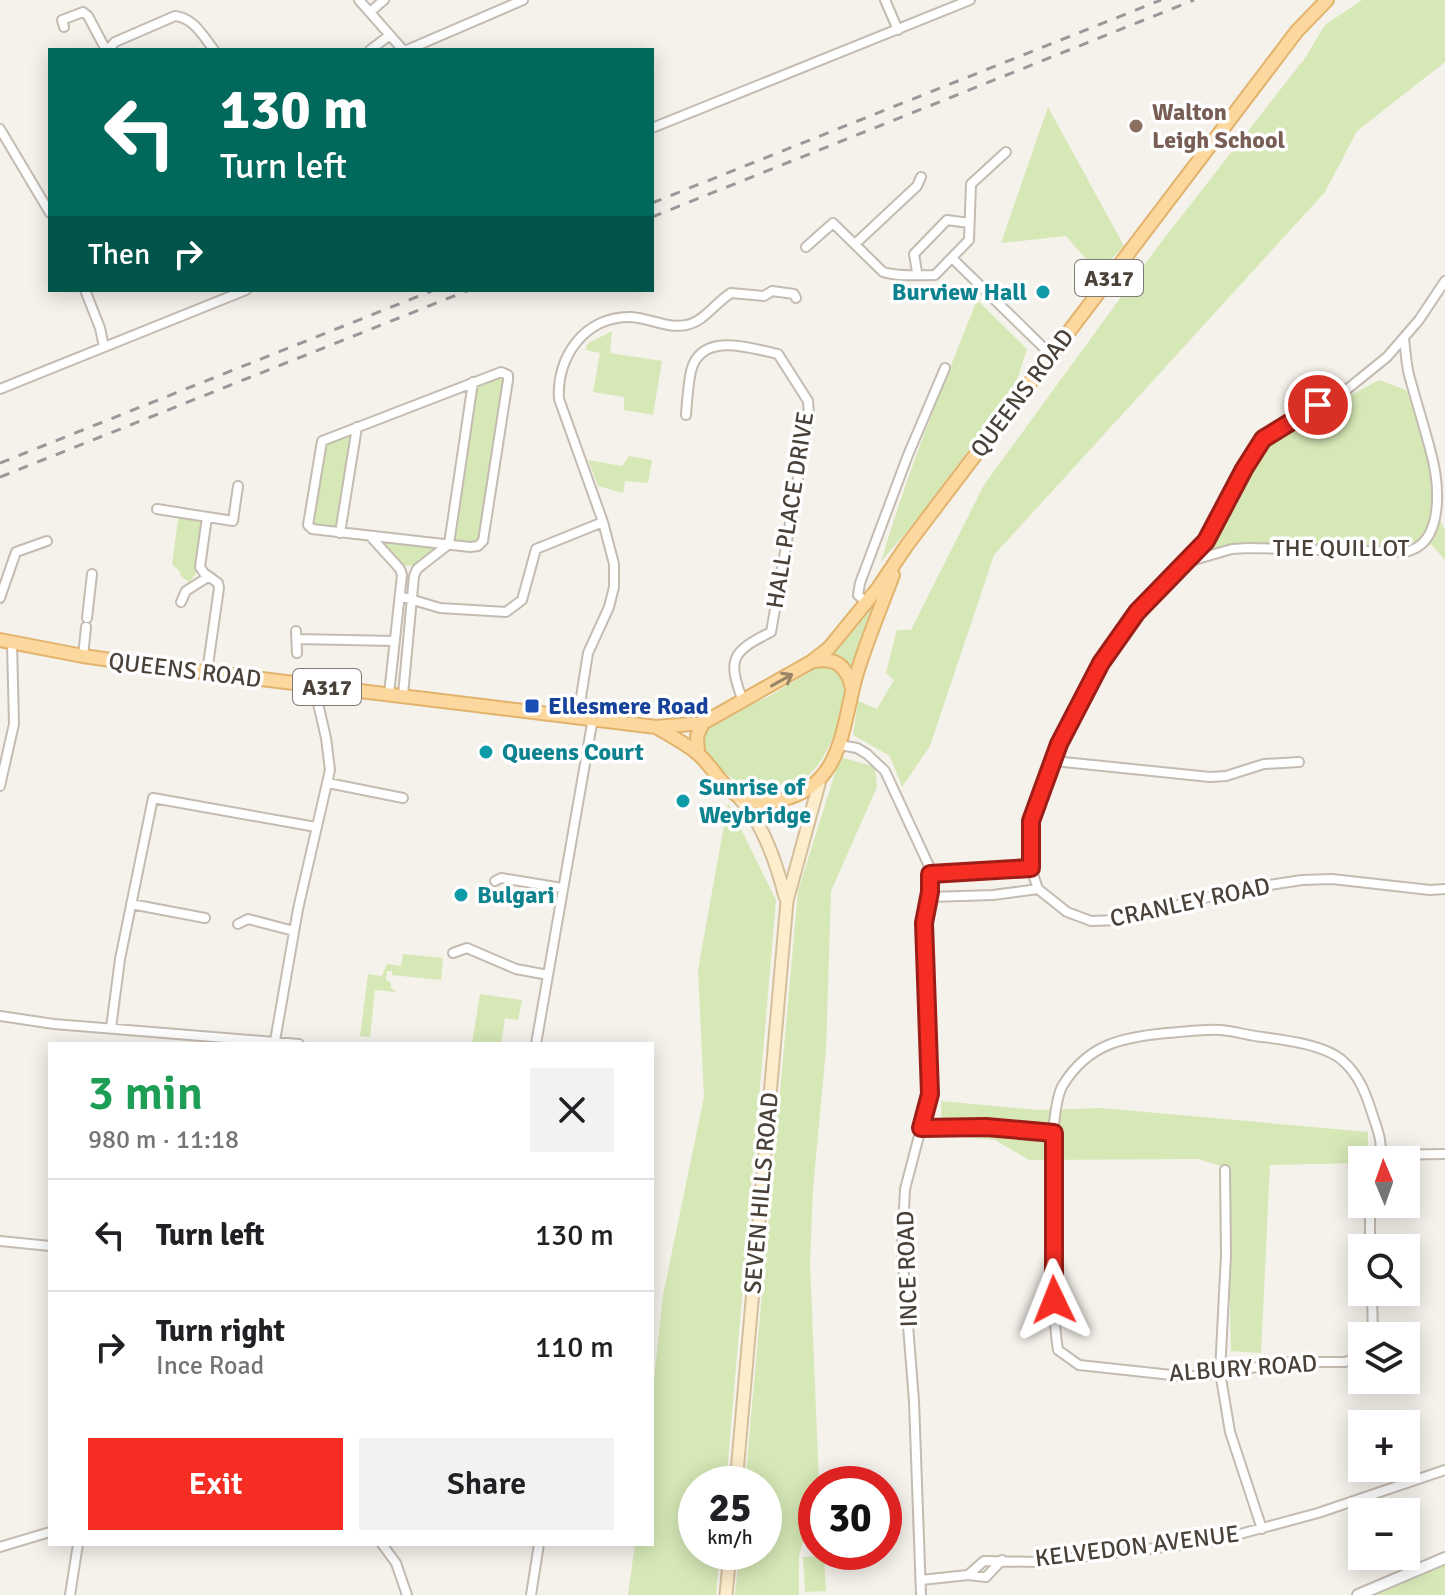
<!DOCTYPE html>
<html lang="en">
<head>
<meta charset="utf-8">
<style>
	:root { --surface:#fff; --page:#f2f2f2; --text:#202124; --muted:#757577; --line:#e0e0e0; --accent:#f52d23 }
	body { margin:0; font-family:Signika,sans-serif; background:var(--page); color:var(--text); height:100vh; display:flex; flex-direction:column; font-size:30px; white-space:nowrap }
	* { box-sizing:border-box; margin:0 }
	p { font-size:26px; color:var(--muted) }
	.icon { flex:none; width:44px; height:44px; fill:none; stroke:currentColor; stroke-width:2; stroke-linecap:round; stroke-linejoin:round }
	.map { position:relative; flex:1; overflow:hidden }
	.drawer { position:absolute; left:48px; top:1042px; width:606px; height:504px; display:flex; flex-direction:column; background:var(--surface); border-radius:0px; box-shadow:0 4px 20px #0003 }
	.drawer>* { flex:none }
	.banner { position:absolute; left:48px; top:48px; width:606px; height:244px; border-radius:0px; box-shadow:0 4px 20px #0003; background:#00695c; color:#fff; overflow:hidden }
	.needle { width:52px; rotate:358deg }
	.controls { position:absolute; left:1348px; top:1146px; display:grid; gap:16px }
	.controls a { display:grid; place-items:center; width:72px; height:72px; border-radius:0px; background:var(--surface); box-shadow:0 4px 20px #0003; font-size:40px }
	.speed { position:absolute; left:678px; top:1466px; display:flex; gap:16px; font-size:40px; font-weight:700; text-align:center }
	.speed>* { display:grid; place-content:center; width:104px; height:104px; border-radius:50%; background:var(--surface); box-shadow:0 4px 20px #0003; line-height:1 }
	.speed small { font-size:20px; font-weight:400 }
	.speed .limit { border:12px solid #d22; background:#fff; color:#111 }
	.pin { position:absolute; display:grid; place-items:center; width:68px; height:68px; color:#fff; margin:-34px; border:4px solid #fff; border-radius:50%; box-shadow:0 2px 8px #0007 }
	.me { position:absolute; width:88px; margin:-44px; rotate:358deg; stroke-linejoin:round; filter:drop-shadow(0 0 6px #0008) }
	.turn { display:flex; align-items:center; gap:28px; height:168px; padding:0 40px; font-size:36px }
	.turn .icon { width:104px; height:104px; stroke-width:2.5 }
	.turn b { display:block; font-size:56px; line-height:68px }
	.then { display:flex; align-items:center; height:76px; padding:0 40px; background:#0003; gap:16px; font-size:30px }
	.round { display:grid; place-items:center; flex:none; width:84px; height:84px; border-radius:0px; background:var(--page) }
	.summary { display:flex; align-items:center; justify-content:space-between; height:136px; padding:0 40px }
	h1 { font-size:48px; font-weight:600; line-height:60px; color:#1e9e55 }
	.action { display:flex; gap:16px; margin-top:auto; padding:16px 40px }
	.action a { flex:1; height:92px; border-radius:0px; background:var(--accent); color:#fff; font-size:32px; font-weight:600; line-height:92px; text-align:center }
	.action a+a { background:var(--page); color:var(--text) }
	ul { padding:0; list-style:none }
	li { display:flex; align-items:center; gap:24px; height:112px; padding:0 40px; border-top:2px solid var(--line) }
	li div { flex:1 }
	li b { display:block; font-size:30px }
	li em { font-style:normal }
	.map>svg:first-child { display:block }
</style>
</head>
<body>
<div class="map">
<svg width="1445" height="1595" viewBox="0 0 1445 1595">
	<rect width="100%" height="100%" fill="#f5f1eb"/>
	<path fill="#d6e8b6" d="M 1362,0 L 1445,0 L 1445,62 L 1357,131 L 1325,192 L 994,555 L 930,746 L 902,787 L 890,756 L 853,735 L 858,701 L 877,709 L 894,680 L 886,673 L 897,630 L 911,630 L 984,485 L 1159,245 L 1305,58 L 1325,25 Z
		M 1048,107 L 1124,246 L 1098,273 L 1066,236 L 1001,243 Z
		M 977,300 L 1027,349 L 1014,389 L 919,517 L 881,562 C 907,472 943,386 977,300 Z
		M 612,331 L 610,353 L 662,361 L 653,415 L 624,410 L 624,397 L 593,392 L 600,353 L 586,350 L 587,344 Z
		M 501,376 L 508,381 L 484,535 L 474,544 L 456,541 L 454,538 L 478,385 Z
		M 1379,380 L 1406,390 L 1418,422 L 1437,493 L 1437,515 L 1445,530 L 1445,560 L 1432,545 L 1404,550 L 1215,552 L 1210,538 L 1235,500 L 1253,459 L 1266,441 Z
		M 352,434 L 337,528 L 314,527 L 312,524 L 324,446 Z
		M 629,456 L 652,460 L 648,483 L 625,481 L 623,493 L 598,486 L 588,460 L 622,466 Z
		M 179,513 L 207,517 C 204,538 206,567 189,582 L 181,576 L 180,572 L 172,564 Z
		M 388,540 L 437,546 L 438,548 L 417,566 L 403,565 L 385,546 Z
		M 871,606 L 875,607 L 854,674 L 844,661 L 830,655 L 866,609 Z
		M 828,667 L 841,673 C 848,692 842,713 835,732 C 816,785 772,815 723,771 C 718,767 709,761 705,755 C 700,746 701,734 705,726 L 768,697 L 816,668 Z
		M 840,757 L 875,767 L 877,787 L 831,891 L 826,1049 L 813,1189 L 810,1263 L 819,1484 L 816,1484 L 816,1496 L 799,1556 L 799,1595 L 735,1595 L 739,1552 L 764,1552 L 764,1484 L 745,1484 L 798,891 Z
		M 728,803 L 776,900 L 726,1484 L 696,1484 L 696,1552 L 720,1552 L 716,1595 L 628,1595 L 635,1544 L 652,1544 L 652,1399 L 663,1295 L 704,1097 L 698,970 Z
		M 403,954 L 443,958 L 441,980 L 392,975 L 392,971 L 387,971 L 386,980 L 391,983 L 391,988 L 397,992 L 375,990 L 370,1037 L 360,1036 L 368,974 L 382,976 L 387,964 L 401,966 Z
		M 480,994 L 522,1000 L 518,1020 L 505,1018 L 501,1044 L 459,1044 L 459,1042 L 472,1043 Z
		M 941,1101 L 1038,1110 L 1101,1108 L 1368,1132 L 1368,1160 L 1362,1160 L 1362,1163 L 1270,1165 L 1261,1353 L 1231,1351 L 1227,1168 L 1198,1159 L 1029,1160 L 995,1140 L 942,1135 Z
		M 824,1556 L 826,1591 L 805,1592 L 803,1557 Z
		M 1445,1562 L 1445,1595 L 1369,1595 Z"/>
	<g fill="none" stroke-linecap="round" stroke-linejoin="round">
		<g stroke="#c4bbb1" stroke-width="12">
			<path id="minor" d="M 359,0 L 403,50
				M 885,0 L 898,30
				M 370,12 L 384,0
				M 64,27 L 62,20 L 83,12 L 88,16 L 106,50
				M 108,50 L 115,42 L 175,16 C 194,18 203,36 214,50
				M 370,50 L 390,35
				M 407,50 L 523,0
				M 652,128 L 970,0
				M 0,129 L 50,213
				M 855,244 L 917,186 L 921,177
				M 806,247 L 833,223 L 883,272 C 899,277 918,275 935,275 L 969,240 L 971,184 L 1006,152
				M 953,259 L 1051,355
				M 917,272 L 914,254 L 947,220 L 969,223
				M 1445,281 L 1419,320 L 1387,357 L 1345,391 L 1263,439 L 1244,469 L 1206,541 L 1137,612 L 1101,663 L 1059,744 L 1031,821 L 1029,836 L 1031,868 L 1038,889 L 1067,912 L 1091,921 L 1118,920 L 1236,890 L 1302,880 L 1332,879 L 1430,890 L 1445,889
				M 85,290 L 100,328 L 104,347
				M 501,372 L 508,375 L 508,380 L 483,541 L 478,546 L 470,547 L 312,529 L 308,525 L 322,441 Z
				M 0,389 L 246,290
				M 686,415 C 687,401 688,385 691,371 C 701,331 750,348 778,354 L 808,401 L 809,415 L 771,632 C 731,652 727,659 743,701
				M 157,509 L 233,521 L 238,486
				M 207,517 L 200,567 L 204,573 L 218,583 L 219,588 L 207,672
				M 340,533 L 357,427
				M 371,537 L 400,569 L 402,575 L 389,694
				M 1187,562 L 1232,549 L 1248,548 L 1405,552 C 1445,544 1440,484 1430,449 C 1424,426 1417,404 1411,382 C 1406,368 1406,353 1404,339
				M 400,596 L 440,608 L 506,612 L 522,600 L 536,549 L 603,522
				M 0,598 L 16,552 L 47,541
				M 181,602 L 186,591 L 208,577
				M 866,602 L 858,595 L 860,583 L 908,455 L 945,368
				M 87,618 L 92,574
				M 296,631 L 297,653
				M 297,639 L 395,641
				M 83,656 L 86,627
				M 403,695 L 414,576 L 417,569 L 449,544 L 473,382
				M 578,716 L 588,653 L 609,607 L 614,587 L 614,564 L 603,522 L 559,399 C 556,357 585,316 631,317 C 649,318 669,329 686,325 C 704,322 716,302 731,293 L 764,296 L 772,291 L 794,294 L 796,298
				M 840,745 L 857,748 L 867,754 L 885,771 L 929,866 L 931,881 L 924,923 L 930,1094 L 905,1189 L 902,1250 L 914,1401 L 921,1595
				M 1054,761 L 1210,777 L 1226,776 L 1264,764 L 1299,762
				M 328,783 L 403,798
				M 0,786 L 14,724 L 12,644
				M 930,874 L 1031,868
				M 495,881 L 501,878 L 562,888
				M 930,897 L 993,895 L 1038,889
				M 131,904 L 205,918
				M 238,924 L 248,919 L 294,931
				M 453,953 L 467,948 L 516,969 L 548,975
				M 0,1016 L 54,1024 L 299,1044
				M 111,1028 L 120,959 L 153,798 L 316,827
				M 275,1041 L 298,909 L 330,770 L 326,738 L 314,686
				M 536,1044 L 593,718
				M 921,1128 L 986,1127 L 1054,1133
				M 1381,1155 L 1445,1154
				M 1225,1170 L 1226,1255 L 1220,1372 L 1230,1432 L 1262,1529
				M 1370,1204 L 1370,1248
				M 0,1241 L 50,1246
				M 1372,1292 L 1373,1336
				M 1362,1356 L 1345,1362 L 1290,1362 L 1199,1376 L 1181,1376 L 1079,1365 L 1058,1350 C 1051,1309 1044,1115 1063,1085 C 1088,1044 1123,1037 1167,1033 C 1185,1032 1202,1029 1221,1030 C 1235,1031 1249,1036 1263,1037 C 1285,1040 1326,1045 1343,1061 C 1359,1075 1366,1094 1372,1113 C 1377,1129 1384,1143 1379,1160
				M 382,1544 L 396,1563 L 407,1595
				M 0,1547 L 50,1532
				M 968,1575 L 984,1561 L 1038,1562 L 1214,1541 L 1318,1513 L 1445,1470
				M 921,1580 L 968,1575 L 986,1577 L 1002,1560
				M 70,1595 L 78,1544
				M 531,1595 L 539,1544"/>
		</g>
		<g stroke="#c4bbb1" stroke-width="14">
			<path id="tertiary" d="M 1358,1595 L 1445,1558"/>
		</g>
		<g stroke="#d4bf9c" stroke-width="15">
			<path id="secondary" d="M 739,798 C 762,821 777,865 785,897
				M 736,1484 L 787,901 L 819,784
				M 726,1595 L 730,1552"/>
		</g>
		<g stroke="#e2b36d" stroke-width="16">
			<path id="primary" d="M 0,640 L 83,656 L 146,665 L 656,727 L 703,723 L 811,662 L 829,648 L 878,588 L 907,545 L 1297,31 L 1327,0
				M 815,661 C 836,657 847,667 852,688
				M 656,727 C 669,735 685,743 697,753 C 713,766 721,787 740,797 C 752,803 768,803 781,800 C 844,786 842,723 857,673 C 867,640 881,607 893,575
				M 698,753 L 697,736 L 703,723"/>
		</g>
		<use href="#minor" stroke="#fff" stroke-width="8"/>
		<use href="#tertiary" stroke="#fff" stroke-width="10"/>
		<use href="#secondary" stroke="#fdedcd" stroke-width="11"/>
		<use href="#primary" stroke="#fcd89e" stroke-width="12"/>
		<path stroke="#999" stroke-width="3" stroke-dasharray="10 10" stroke-linecap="butt" d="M 652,203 L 1161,0
			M 652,217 L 1194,0
			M 0,463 L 434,290
			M 0,477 L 469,290"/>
	</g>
	<defs><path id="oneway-shaft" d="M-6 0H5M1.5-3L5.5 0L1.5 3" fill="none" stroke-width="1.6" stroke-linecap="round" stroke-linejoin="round" transform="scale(2)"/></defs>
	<use stroke="#9a8566" href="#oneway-shaft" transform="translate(782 680) rotate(-29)"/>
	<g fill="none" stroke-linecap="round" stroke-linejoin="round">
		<g stroke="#9f1d17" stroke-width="20">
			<path id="route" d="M 1054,1300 L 1054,1133 L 986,1127 L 921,1128 L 930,1094 L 924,923 L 930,892 L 930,874 L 1031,868 L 1031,821 L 1059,744 L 1101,663 L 1137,612 L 1206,541 L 1244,469 L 1263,439 L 1318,405"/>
		</g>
		<use href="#route" stroke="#f52d23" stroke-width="14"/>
	</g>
	<circle fill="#8d6e63" stroke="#fff" stroke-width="3" cx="1136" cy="126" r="8"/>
	<g fill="#0f9aa8" stroke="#fff" stroke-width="3">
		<circle cx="1043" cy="292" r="8"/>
		<circle cx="486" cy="752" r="8"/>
		<circle cx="683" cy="801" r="8"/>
		<circle cx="461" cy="895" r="8"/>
	</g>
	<rect fill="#1a4fb4" stroke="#fff" stroke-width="3" x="524" y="698" width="16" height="16" rx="4"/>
	<g text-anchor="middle" stroke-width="7" stroke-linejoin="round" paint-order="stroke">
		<g fill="#fff" stroke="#807a74" stroke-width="2">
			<rect x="1075" y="260" width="68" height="36" rx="6"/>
			<rect x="293" y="669" width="68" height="36" rx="6"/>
		</g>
		<g font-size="22" font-weight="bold" fill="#4a4139">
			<text x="1109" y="286">A317</text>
			<text x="327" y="695">A317</text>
		</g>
		<g font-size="24" font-weight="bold" fill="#785e54" stroke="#fff" text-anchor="start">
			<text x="1152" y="120">Walton<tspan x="1152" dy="28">Leigh School</tspan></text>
		</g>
		<g font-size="24" font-weight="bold" fill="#0d838f" stroke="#fff" text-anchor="start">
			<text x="1027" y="300" text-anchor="end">Burview Hall</text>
			<text x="502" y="760">Queens Court</text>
			<text x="699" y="795">Sunrise of<tspan x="699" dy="28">Weybridge</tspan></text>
			<text x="477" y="903">Bulgari</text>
		</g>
		<g font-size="24" fill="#4a4139" stroke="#fff">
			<text transform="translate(1022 393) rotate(-53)" y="8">QUEENS ROAD</text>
			<text transform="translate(790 510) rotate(-81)" y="8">HALL PLACE DRIVE</text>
			<text x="1341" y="556">THE QUILLOT</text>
			<text transform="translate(185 670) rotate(7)" y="8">QUEENS ROAD</text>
			<text transform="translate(1190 902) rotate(-12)" y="8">CRANLEY ROAD</text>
			<text transform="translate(761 1193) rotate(-85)" y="8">SEVEN HILLS ROAD</text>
			<text transform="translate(907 1269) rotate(-92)" y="8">INCE ROAD</text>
			<text transform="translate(1243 1368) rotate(-4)" y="8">ALBURY ROAD</text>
			<text transform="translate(1137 1546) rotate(-7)" y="8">KELVEDON AVENUE</text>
		</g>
		<g font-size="24" font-weight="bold" fill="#164399" stroke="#fff" text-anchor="start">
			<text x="548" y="714">Ellesmere Road</text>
		</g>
	</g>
</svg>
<div class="controls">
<a><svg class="needle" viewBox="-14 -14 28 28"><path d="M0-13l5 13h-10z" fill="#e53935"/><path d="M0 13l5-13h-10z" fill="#757577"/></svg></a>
<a><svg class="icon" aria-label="search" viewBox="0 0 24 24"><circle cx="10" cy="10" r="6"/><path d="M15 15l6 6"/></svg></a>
<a><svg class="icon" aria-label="layers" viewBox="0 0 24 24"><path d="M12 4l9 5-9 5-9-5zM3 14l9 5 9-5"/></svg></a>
<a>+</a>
<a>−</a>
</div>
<div class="speed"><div>25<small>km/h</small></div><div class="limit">30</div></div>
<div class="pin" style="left:1318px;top:405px;background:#d93025"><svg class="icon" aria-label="arrive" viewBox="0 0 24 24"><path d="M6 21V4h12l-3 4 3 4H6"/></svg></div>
<svg class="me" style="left:1054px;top:1300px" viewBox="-20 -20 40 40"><path d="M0-17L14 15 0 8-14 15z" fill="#f52d23" stroke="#fff" stroke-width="4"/></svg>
<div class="banner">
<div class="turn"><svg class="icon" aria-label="left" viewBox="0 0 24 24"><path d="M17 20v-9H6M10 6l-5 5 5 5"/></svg><div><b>130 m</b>Turn left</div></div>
<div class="then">Then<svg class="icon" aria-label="right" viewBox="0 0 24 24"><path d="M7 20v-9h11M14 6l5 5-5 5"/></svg></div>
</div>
<section class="drawer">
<div class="summary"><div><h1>3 min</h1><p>980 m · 11:18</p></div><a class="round"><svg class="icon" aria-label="close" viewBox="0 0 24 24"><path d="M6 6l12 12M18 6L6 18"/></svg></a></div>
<ul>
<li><svg class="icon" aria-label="left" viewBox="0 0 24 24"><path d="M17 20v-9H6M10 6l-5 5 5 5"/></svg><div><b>Turn left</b></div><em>130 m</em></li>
<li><svg class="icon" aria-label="right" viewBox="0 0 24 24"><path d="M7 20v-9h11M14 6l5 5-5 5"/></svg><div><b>Turn right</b><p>Ince Road</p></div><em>110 m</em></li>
</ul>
<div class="action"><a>Exit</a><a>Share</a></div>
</section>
</div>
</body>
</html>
